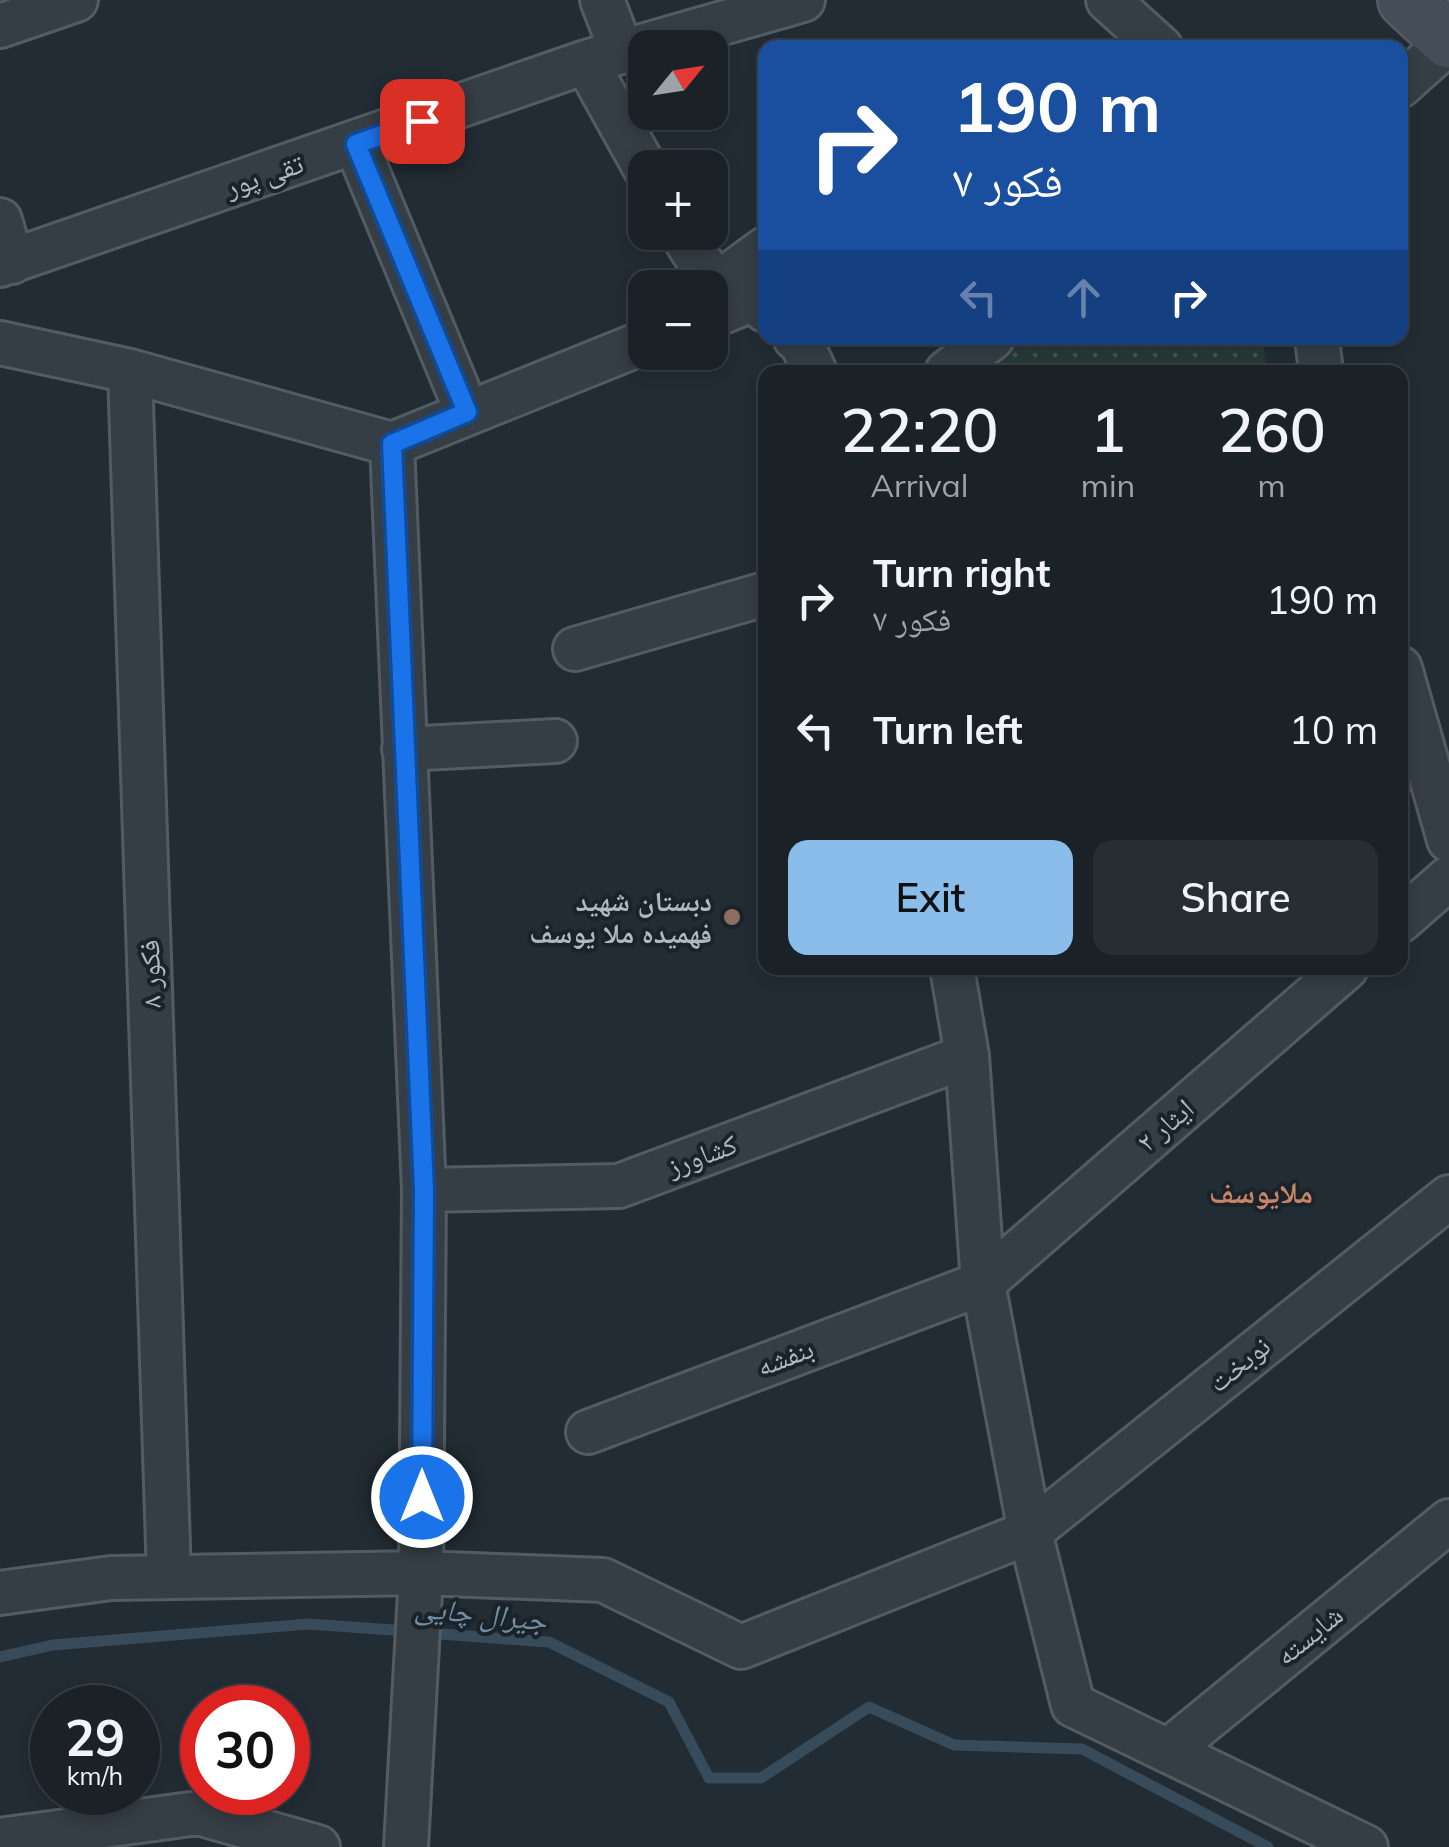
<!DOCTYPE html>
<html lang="en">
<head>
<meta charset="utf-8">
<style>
	:root { --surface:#1a2127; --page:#272e33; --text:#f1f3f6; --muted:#9fa3a7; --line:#383e44; --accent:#8bbdeb }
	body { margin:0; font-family:Mulish,"Noto Naskh Arabic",sans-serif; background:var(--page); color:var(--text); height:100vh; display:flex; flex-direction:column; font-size:38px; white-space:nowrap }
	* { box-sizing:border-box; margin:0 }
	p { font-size:32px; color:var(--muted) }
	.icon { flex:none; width:55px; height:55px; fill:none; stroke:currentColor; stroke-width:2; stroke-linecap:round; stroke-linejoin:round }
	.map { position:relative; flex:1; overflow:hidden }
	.sheet { position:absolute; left:758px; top:365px; width:650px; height:610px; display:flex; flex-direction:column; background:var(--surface); border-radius:20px; box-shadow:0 5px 15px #0003,0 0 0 2px var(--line) }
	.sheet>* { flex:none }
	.hud { position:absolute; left:758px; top:40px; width:650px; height:305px; border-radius:20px; box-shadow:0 5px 15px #0003,0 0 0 2px var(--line); background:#1a4fa0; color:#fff; overflow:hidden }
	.needle { width:65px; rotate:60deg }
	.controls { position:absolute; left:628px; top:30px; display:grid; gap:20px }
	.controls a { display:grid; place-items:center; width:100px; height:100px; border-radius:20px; background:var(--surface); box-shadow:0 5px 15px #0003,0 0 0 2px var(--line); font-size:50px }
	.speed { position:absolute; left:30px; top:1685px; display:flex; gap:20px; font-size:50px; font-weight:700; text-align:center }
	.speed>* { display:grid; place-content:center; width:130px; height:130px; border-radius:50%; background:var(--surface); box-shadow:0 5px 15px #0003,0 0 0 2px var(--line); line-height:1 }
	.speed small { font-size:25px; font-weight:400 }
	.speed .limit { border:15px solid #d22; background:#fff; color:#111 }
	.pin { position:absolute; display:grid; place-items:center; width:85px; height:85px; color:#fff; margin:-42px; border-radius:20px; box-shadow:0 5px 15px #0006 }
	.me { position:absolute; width:110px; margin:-55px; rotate:0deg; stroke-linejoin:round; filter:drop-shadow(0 0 8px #0008) }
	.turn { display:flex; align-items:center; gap:35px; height:210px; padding:0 30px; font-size:45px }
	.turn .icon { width:130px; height:130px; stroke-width:2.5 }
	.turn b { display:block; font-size:70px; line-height:85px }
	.lanes { display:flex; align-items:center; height:95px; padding:0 30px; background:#0003; justify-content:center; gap:50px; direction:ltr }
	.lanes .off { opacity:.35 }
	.eta { display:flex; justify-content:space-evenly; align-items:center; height:170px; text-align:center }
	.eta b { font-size:60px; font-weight:600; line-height:70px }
	.button { display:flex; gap:20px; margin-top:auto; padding:20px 30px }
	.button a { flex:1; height:115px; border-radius:20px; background:var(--accent); color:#111; font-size:40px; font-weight:600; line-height:115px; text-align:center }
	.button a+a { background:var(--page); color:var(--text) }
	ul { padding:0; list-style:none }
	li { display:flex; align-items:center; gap:30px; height:130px; padding:0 30px }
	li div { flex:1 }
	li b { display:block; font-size:38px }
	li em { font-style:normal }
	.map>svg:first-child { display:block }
</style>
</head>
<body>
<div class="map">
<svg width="1449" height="1847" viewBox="0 0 1449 1847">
	<defs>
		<pattern id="grass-dots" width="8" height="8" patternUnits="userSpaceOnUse" patternTransform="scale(2.5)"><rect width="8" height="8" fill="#273a37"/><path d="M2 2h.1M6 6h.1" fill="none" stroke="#445452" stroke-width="1.8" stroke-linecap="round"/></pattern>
	</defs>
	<rect width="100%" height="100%" fill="#222c34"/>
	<path fill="url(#grass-dots)" d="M 990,338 L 1262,338 L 1267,372 L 944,372 Z"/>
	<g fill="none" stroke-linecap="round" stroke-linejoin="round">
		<path stroke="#374b5a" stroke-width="11" d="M 427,1633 L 549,1642 L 669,1702 L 709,1778 L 761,1778 L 869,1707 L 954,1745 L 1082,1749 L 1268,1847
			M 0,1657 L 53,1645 L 308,1624 L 408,1631"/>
		<g stroke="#535c63" stroke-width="48">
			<path id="street" d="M 602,0 L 622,52
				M 1108,0 L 1161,48
				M 0,26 L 76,0
				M 586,62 L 645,168
				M 1400,86 L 1449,42
				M 356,144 L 467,412
				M 0,220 L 12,262
				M 681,232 C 692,251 704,271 723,283 C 738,293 752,298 765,310
				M 0,265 L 586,62 L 803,0
				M 720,282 L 765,249
				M 710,317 L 754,299
				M 795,338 L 802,344 L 815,372
				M 1317,338 L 1321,372
				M 0,343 L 130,371 L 392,444
				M 130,371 L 169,1577
				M 947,372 L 992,338
				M 575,649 L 765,594
				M 1400,668 L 1449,840
				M 404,749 L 555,741
				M 1400,921 L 1449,878
				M 952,968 L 967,1056 L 983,1283 L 1030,1532 L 1073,1705 L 1366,1847
				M 424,1190 L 619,1186 L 967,1056
				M 588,1432 L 983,1283 L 1346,968
				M 0,1593 L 111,1578 L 421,1573 L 603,1580 L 741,1647 L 1030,1532 L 1449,1197
				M 1169,1750 L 1449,1521
				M 0,1840 L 198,1813 L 318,1847
				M 406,1847 L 421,1573 L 424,1190 L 392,444 L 645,342"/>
		</g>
		<g stroke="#535c63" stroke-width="60">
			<path id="secondary" d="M 1406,0 L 1449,40"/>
		</g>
		<use href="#street" stroke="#353e45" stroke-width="42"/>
		<use href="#secondary" stroke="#444e58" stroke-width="55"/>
	</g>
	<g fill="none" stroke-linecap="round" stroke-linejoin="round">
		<g stroke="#114b97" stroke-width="25">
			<path id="route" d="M 422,121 L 356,144 L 467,412 L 392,444 L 424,1190 L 422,1497"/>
		</g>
		<use href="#route" stroke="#1a73e8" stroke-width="18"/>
	</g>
	<circle fill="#8d6e63" stroke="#1b232a" stroke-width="4" cx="732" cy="917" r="10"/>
	<g text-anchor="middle" stroke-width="8" stroke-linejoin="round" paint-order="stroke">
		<g font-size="28" fill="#b0b9c2" stroke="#1b232a">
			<text transform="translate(264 175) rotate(-19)" y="10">تقی پور</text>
			<text transform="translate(150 974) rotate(-92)" y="10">فکور ۸</text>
			<text transform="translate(1165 1125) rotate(-41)" y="10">ایثار ۲</text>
			<text transform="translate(702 1155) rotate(-20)" y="10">کشاورز</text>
			<text transform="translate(785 1357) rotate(-21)" y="10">بنفشه</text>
			<text transform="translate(1239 1364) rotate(-39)" y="10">نوبخت</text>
			<text transform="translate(1309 1635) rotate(-39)" y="10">شایسته</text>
		</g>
		<g font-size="28" font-weight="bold" fill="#b0b9c2" stroke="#1b232a" text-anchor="end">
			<text x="712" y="911">دبستان شهید<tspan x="712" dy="32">فهمیده ملا یوسف</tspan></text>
		</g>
		<g font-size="30" font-weight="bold" fill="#c78466" stroke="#1b232a">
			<text x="1261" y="1203">ملایوسف</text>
		</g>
		<g font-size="30" font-style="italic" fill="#738ea3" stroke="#1b232a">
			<text transform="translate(481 1614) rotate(6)" y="10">جیرال چایی</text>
		</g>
	</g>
</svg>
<div class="controls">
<a><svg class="needle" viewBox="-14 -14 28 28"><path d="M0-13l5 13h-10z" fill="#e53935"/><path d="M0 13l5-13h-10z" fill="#9fa3a7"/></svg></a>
<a>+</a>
<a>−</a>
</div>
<div class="speed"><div>29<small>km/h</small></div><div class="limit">30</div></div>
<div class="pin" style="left:422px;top:121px;background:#d93025"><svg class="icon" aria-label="arrive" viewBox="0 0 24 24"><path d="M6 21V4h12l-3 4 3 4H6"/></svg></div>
<svg class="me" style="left:422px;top:1497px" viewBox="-20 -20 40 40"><circle r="17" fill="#1a73e8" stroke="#fff" stroke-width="3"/><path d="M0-11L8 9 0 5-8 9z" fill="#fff"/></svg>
<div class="hud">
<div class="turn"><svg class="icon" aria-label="right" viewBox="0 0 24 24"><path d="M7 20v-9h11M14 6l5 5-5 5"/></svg><div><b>190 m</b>فکور ۷</div></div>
<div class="lanes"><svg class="icon off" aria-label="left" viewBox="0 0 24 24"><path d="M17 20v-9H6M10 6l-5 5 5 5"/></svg><svg class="icon off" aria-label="ahead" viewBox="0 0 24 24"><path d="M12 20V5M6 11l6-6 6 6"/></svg><svg class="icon" aria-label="right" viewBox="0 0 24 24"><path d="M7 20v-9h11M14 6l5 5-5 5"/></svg></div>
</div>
<section class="sheet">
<div class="eta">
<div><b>22:20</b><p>Arrival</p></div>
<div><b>1</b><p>min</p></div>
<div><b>260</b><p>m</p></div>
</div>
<ul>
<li><svg class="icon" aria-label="right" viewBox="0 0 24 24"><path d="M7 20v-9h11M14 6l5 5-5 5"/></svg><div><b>Turn right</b><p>فکور ۷</p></div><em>190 m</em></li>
<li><svg class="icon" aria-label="left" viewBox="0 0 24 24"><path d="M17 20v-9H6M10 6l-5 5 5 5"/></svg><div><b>Turn left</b></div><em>10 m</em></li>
</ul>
<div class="button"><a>Exit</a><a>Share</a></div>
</section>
</div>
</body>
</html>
